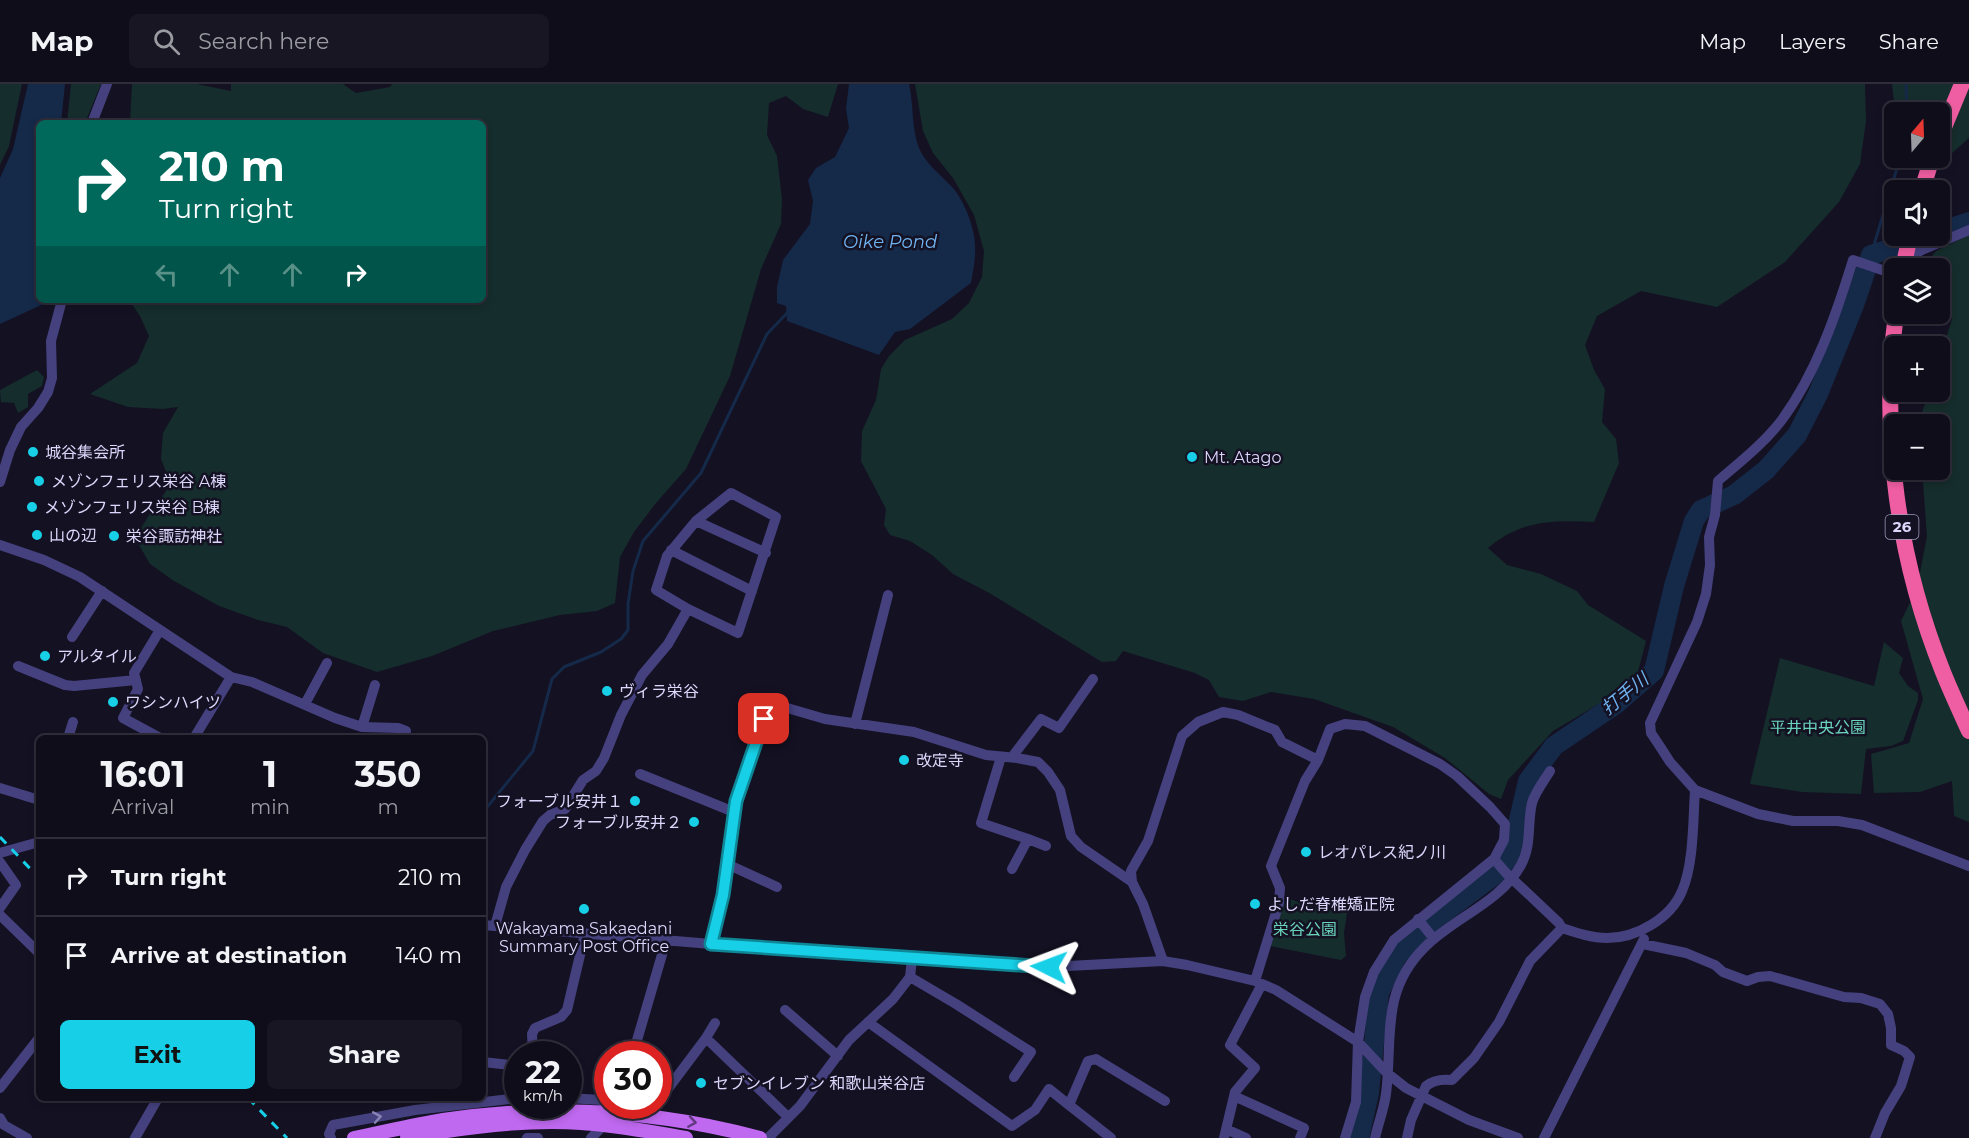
<!DOCTYPE html>
<html lang="en">
<head>
<meta charset="utf-8">
<style>
	:root { --surface:#0f0d1a; --page:#181623; --text:#f1f3f6; --muted:#9b9ca2; --line:#2f2d39; --accent:#17d0e7 }
	body { margin:0; font-family:Montserrat,"Noto Sans JP",sans-serif; background:var(--page); color:var(--text); height:100vh; display:flex; flex-direction:column; font-size:22px; white-space:nowrap }
	* { box-sizing:border-box; margin:0 }
	p { font-size:20px; color:var(--muted) }
	.icon { flex:none; width:33px; height:33px; fill:none; stroke:currentColor; stroke-width:2; stroke-linecap:round; stroke-linejoin:round }
	.map { position:relative; flex:1; overflow:hidden }
	.panel { position:absolute; left:36px; top:651px; width:450px; height:366px; display:flex; flex-direction:column; background:var(--surface); border-radius:9px; box-shadow:0 3px 9px #0003,0 0 0 2px var(--line) }
	.panel>* { flex:none }
	.hud { position:absolute; left:36px; top:36px; width:450px; height:183px; border-radius:9px; box-shadow:0 3px 9px #0003,0 0 0 2px var(--line); background:#00695c; color:#fff; overflow:hidden }
	.needle { width:39px; rotate:19deg }
	.fabs { position:absolute; left:1884px; top:18px; display:grid; gap:12px }
	.fabs a { display:grid; place-items:center; width:66px; height:66px; border-radius:9px; background:var(--surface); box-shadow:0 3px 9px #0003,0 0 0 2px var(--line); font-size:30px }
	.speed { position:absolute; left:504px; top:957px; display:flex; gap:12px; font-size:30px; font-weight:700; text-align:center }
	.speed>* { display:grid; place-content:center; width:78px; height:78px; border-radius:50%; background:var(--surface); box-shadow:0 3px 9px #0003,0 0 0 2px var(--line); line-height:1 }
	.speed small { font-size:15px; font-weight:400 }
	.speed .limit { border:9px solid #d22; background:#fff; color:#111 }
	.pin { position:absolute; display:grid; place-items:center; width:51px; height:51px; color:#fff; margin:-26px; border-radius:12px; box-shadow:0 3px 9px #0006 }
	.me { position:absolute; width:66px; margin:-33px; rotate:273deg; stroke-linejoin:round; filter:drop-shadow(0 0 4px #0008) }
	.turn { display:flex; align-items:center; gap:21px; height:126px; padding:0 24px; font-size:27px }
	.turn .icon { width:78px; height:78px; stroke-width:2.5 }
	.turn b { display:block; font-size:42px; line-height:51px }
	.lanes { display:flex; align-items:center; height:57px; padding:0 24px; background:#0003; justify-content:center; gap:30px; direction:ltr }
	.lanes .off { opacity:.35 }
	.eta { display:flex; justify-content:space-evenly; align-items:center; height:102px; text-align:center }
	.eta b { font-size:36px; font-weight:700; line-height:42px }
	.cta { display:flex; gap:12px; margin-top:auto; padding:12px 24px }
	.cta a { flex:1; height:69px; border-radius:9px; background:var(--accent); color:#111; font-size:24px; font-weight:700; line-height:69px; text-align:center }
	.cta a+a { background:var(--page); color:var(--text) }
	ul { padding:0; list-style:none }
	li { display:flex; align-items:center; gap:18px; height:78px; padding:0 24px; border-top:2px solid var(--line) }
	li div { flex:1 }
	li b { display:block; font-size:22px }
	li em { font-style:normal }
	header { display:flex; align-items:center; gap:36px; box-sizing:border-box; height:84px; padding:0 30px; background:var(--surface); border-bottom:2px solid var(--line) }
	header strong { font-size:28px }
	nav { display:flex; gap:33px; margin-inline-start:auto; font-size:21px }
	.search { width:420px; height:54px; background:var(--page); display:flex; align-items:center; gap:15px; box-sizing:border-box; padding:0 21px; border-radius:9px; color:var(--muted); font-size:22px }
	.map>svg:first-child { display:block }
</style>
</head>
<body>
<header>
<strong>Map</strong>
<div class="search"><svg class="icon" aria-label="search" viewBox="0 0 24 24"><circle cx="10" cy="10" r="6"/><path d="M15 15l6 6"/></svg>Search here</div>
<nav><a>Map</a><a>Layers</a><a>Share</a></nav>
</header>
<div class="map">
<svg width="1969" height="1054" viewBox="0 0 1969 1054">
	<rect width="100%" height="100%" fill="#141123"/>
	<path fill="#152d2c" d="M 0,0 L 22,0 L 9,62 L 0,81 Z
		M 71,0 L 101,0 L 85,39 L 67,39 Z
		M 132,0 L 197,0 L 231,7 L 231,0 L 343,0 L 356,9 L 390,3 L 392,0 L 838,0 L 828,33 L 803,25 L 786,12 L 769,19 L 767,51 L 777,72 L 782,115 L 781,140 L 761,185 L 730,292 L 686,385 L 656,419 L 634,448 L 620,473 L 615,519 L 597,527 L 560,531 L 493,547 L 432,572 L 377,588 L 323,569 L 287,543 L 258,536 L 219,522 L 174,497 L 150,480 L 135,454 L 151,428 L 171,400 L 161,375 L 163,349 L 178,323 L 163,325 L 128,323 L 90,310 L 137,279 L 149,252 L 140,232 L 129,216 L 483,216 L 483,39 L 130,39 Z
		M 915,0 L 1865,0 L 1866,37 L 1860,80 L 1839,118 L 1785,178 L 1717,223 L 1641,207 L 1597,232 L 1585,261 L 1594,286 L 1605,305 L 1602,338 L 1616,355 L 1619,379 L 1594,438 C 1553,436 1521,436 1488,464 L 1507,481 L 1541,490 L 1577,507 L 1588,521 L 1646,557 L 1638,588 L 1624,605 L 1553,647 L 1508,696 L 1501,715 L 1489,710 L 1445,674 L 1393,643 L 1314,615 L 1271,608 L 1243,617 L 1219,613 L 1209,596 L 1195,589 L 1123,567 L 1116,577 L 1102,578 L 991,510 L 953,490 L 932,471 L 910,457 L 890,451 L 884,441 L 886,425 L 861,377 L 862,347 L 876,316 L 881,285 L 889,272 L 905,256 L 952,235 L 969,219 L 982,193 L 984,167 L 974,131 L 953,94 L 933,69 L 923,47 Z
		M 1892,0 L 1969,0 L 1969,54 L 1942,78 L 1929,74 L 1940,74 L 1940,28 L 1895,28 Z
		M 1969,151 L 1969,738 L 1954,732 L 1952,697 L 1920,708 L 1874,709 L 1871,670 L 1909,659 L 1923,615 L 1901,537 L 1917,504 L 1927,452 L 1922,386 L 1940,386 L 1940,340 L 1919,340 L 1919,337 L 1929,308 L 1940,308 L 1940,274 L 1952,235 L 1940,207 L 1940,184 L 1929,184 L 1926,179 L 1936,167 Z
		M 37,286 L 44,293 L 42,302 L 28,310 L 28,323 L 18,329 L 14,319 L 1,318 L 0,306 Z
		M 1884,558 L 1903,574 L 1899,589 L 1908,602 L 1918,609 L 1918,616 L 1903,657 L 1891,662 L 1866,665 L 1861,710 L 1802,708 L 1750,700 L 1780,574 L 1874,602 Z
		M 1289,815 L 1322,825 L 1347,829 L 1344,849 L 1346,872 L 1341,876 L 1270,862 L 1282,818 Z"/>
	<path fill="#152949" d="M 28,0 L 65,0 L 61,39 L 39,39 L 39,216 L 52,216 L 0,240 L 0,94 L 13,65 Z
		M 849,0 L 909,0 C 914,21 911,43 919,64 C 925,79 941,91 952,103 C 964,116 975,144 975,162 C 976,174 973,187 971,199 L 910,245 L 895,248 L 879,271 L 787,237 L 786,222 L 777,219 L 777,203 L 783,176 L 810,140 L 813,117 L 808,96 L 816,84 L 835,73 L 849,44 L 846,25 Z"/>
	<g fill="none" stroke-linecap="round" stroke-linejoin="round">
		<path stroke="#152949" stroke-width="3" d="M 1906,0 L 1907,28
			M 1871,171 L 1900,74
			M 483,728 L 533,667 L 552,595 L 564,583 L 601,568 L 621,555 L 628,546 L 628,520 L 633,487 L 643,457 L 701,389 L 767,250 L 788,228"/>
		<path stroke="#152949" stroke-width="20" d="M 1940,148 L 1969,138
			M 1359,1054 L 1369,1009 L 1379,909 L 1397,872 L 1434,836 L 1496,790 L 1514,766 L 1518,740 L 1528,697 L 1554,662 L 1616,620 L 1654,587 L 1674,502 L 1694,437 L 1701,426 L 1734,411 L 1766,386 L 1797,351 L 1818,310 L 1854,221 L 1871,171 L 1929,152"/>
		<path stroke="#44417e" stroke-width="10" d="M 92,39 L 107,0
			M 1969,146 L 1922,166 L 1885,187 L 1853,176 C 1836,231 1816,290 1781,337 C 1763,360 1740,378 1718,397 L 1715,431 L 1709,453 L 1710,481 L 1706,510 L 1697,538 L 1650,639 L 1651,649 L 1661,664 L 1670,678 L 1695,706 L 1758,730 L 1793,737 L 1838,737 L 1862,741 L 1969,782
			M 0,398 L 10,366 L 21,343 L 38,324 L 48,308 L 52,294 L 51,257 L 62,216
			M 731,409 L 776,433 L 738,549 L 688,525 L 656,506 L 667,472 L 696,437 Z
			M 696,437 L 766,469
			M 0,461 L 44,476 L 80,493 L 231,593 L 194,654
			M 671,466 L 752,507
			M 72,553 L 102,507
			M 18,582 L 65,601 L 74,602 L 136,596
			M 231,593 L 252,598 L 335,634 L 362,643 L 398,644 L 406,647 L 403,654
			M 305,620 L 327,579
			M 855,640 L 888,511
			M 362,643 L 375,601
			M 68,654 L 73,638
			M 160,654 L 123,634 L 138,605 L 134,589 L 160,546
			M 1001,673 L 981,739 L 1028,755 L 1012,785
			M 1012,673 L 1041,635 L 1059,644 L 1093,595
			M 640,690 L 734,728
			M 0,704 L 39,716
			M 1028,755 L 1046,762
			M 0,769 L 39,758
			M 1494,775 L 1506,789 L 1559,839 L 1562,844
			M 0,778 L 16,801 L 0,824
			M 727,780 L 777,803
			M 1132,798 L 1131,787 L 1148,757 L 1182,652 L 1198,638 L 1223,628 L 1238,631 L 1275,646 L 1282,658 L 1318,676
			M 0,831 L 39,869
			M 1418,835 L 1434,855
			M 483,841 L 711,860 L 975,879 L 1049,883 L 1163,877 L 1187,881 L 1255,897 L 1276,906 L 1358,958 L 1387,989 L 1406,1004 L 1469,1036 L 1518,1054
			M 495,842 L 506,803 L 525,766 L 543,737 L 550,731 L 565,725 L 583,696 L 596,687 L 604,674 L 621,631 L 642,591 L 668,560 L 688,525
			M 711,860 L 723,811 L 736,717 L 770,619 L 825,635 L 914,648 L 986,671 L 1017,674 L 1038,678 L 1048,688 L 1060,706 L 1071,752 L 1081,763 L 1132,798 L 1143,820 L 1163,877
			M 1643,860 L 1686,869 L 1715,881 L 1723,888 L 1747,897 L 1758,893 L 1770,892 L 1844,913 L 1861,914 L 1880,920 L 1888,930 L 1891,944 L 1891,961 L 1904,967 L 1910,973 L 1901,1002 L 1885,1029 L 1875,1054
			M 910,893 L 956,920 L 1031,968 L 1014,993
			M 1255,897 L 1279,819 L 1280,804 L 1271,782 L 1305,697 L 1318,676 L 1330,645 L 1345,640 L 1365,642 L 1440,680 L 1457,692 L 1490,723 L 1505,740 L 1504,756 L 1494,775 L 1394,856 L 1374,888 L 1365,913 L 1358,958 L 1356,1018 L 1345,1054
			M 785,926 L 838,972
			M 868,938 L 1012,1042 L 1035,1026 L 1049,1005 L 1069,1021
			M 706,954 L 788,1033
			M 533,970 L 532,950 L 535,944 L 561,933 L 567,926 L 585,850
			M 633,970 L 666,857
			M 483,978 L 518,982
			M 0,1004 L 39,954
			M 1234,1012 L 1304,1044 L 1300,1054
			M 568,1014 L 601,1016 L 607,1028
			M 658,1018 L 706,954 L 715,939
			M 0,1034 L 4,1041 L 27,1054
			M 1226,1045 L 1246,1054
			M 135,1054 L 158,1014
			M 331,1054 L 329,1050 L 333,1041 L 415,1026 L 518,1014
			M 527,1054 L 538,1054
			M 591,1054 L 604,1041
			M 768,1054 L 800,1022 L 849,956 L 893,915 L 910,893 L 912,875
			M 1111,1054 L 1069,1021 L 1088,977 L 1096,975 L 1165,1017
			M 1224,1054 L 1235,1008 L 1255,984 L 1230,961 L 1262,900
			M 1375,1054 C 1378,1040 1384,1025 1386,1010 C 1393,955 1380,908 1424,864 C 1453,834 1500,819 1521,781 C 1532,761 1527,740 1532,719 C 1535,708 1544,697 1550,687
			M 1407,1054 L 1411,1036 L 1426,1002 C 1433,996 1443,995 1452,996 L 1474,974 L 1499,938 L 1530,877 L 1562,844 C 1577,849 1592,854 1607,854 C 1637,854 1671,834 1682,807 C 1694,780 1693,735 1695,706
			M 1544,1054 L 1644,855"/>
		<path stroke="#bf69f0" stroke-width="14" d="M 354,1054 C 384,1048 413,1041 443,1036 C 550,1020 657,1026 760,1054
			M 407,1054 C 464,1043 523,1035 581,1039 C 617,1041 651,1048 686,1054"/>
		<path stroke="#ef5ea2" stroke-width="16" d="M 1940,53 L 1962,0
			M 1922,106 L 1932,74
			M 1896,230 C 1880,350 1898,476 1943,588 C 1951,608 1960,627 1969,647"/>
		<path stroke="#17d0e7" stroke-width="3" stroke-dasharray="9 8" stroke-linecap="butt" d="M 0,753 L 39,794
			M 248,1014 L 287,1054"/>
		<path stroke="#ef5ea2" stroke-width="16" d="M 1903,184 L 1910,152"/>
	</g>
	<defs><path id="oneway-chevron" d="M-2-3.5L2.5 0L-2 3.5" fill="none" stroke-width="1.6" stroke-linecap="round" stroke-linejoin="round" transform="scale(1.5)"/></defs>
	<use stroke="#8884b6" href="#oneway-chevron" transform="translate(377 1033) rotate(-10)"/>
	<use stroke="#61397f" href="#oneway-chevron" transform="translate(692 1038) rotate(9)"/>
	<g fill="none" stroke-linecap="round" stroke-linejoin="round">
		<g stroke="#0f8796" stroke-width="15">
			<path id="route" d="M 764,635 L 736,717 L 723,811 L 711,860 L 1049,883"/>
		</g>
		<use href="#route" stroke="#17d0e7" stroke-width="10"/>
	</g>
	<g fill="#17d0e7" stroke="#141123" stroke-width="2">
		<circle cx="33" cy="368" r="6"/>
		<circle cx="1192" cy="373" r="6"/>
		<circle cx="39" cy="397" r="6"/>
		<circle cx="32" cy="423" r="6"/>
		<circle cx="37" cy="451" r="6"/>
		<circle cx="114" cy="452" r="6"/>
		<circle cx="45" cy="572" r="6"/>
		<circle cx="607" cy="607" r="6"/>
		<circle cx="113" cy="618" r="6"/>
		<circle cx="904" cy="676" r="6"/>
		<circle cx="635" cy="717" r="6"/>
		<circle cx="694" cy="738" r="6"/>
		<circle cx="1306" cy="768" r="6"/>
		<circle cx="1255" cy="820" r="6"/>
		<circle cx="584" cy="825" r="6"/>
		<circle cx="701" cy="999" r="6"/>
	</g>
	<g text-anchor="middle" stroke-width="5" stroke-linejoin="round" paint-order="stroke">
		<rect fill="#141123" stroke="#a09cba" stroke-width="1.5" x="1885.5" y="431" width="33" height="24" rx="4.5"/>
		<g font-size="15" font-weight="bold" fill="#dcd7fb">
			<text x="1902" y="448">26</text>
		</g>
		<g font-size="16" fill="#dcd7fb" stroke="#141123" text-anchor="start">
			<text x="45" y="374">城谷集会所</text>
			<text x="1204" y="379">Mt. Atago</text>
			<text x="51" y="403">メゾンフェリス栄谷 A棟</text>
			<text x="44" y="429">メゾンフェリス栄谷 B棟</text>
			<text x="49" y="457">山の辺</text>
			<text x="126" y="458">栄谷諏訪神社</text>
			<text x="57" y="578">アルタイル</text>
			<text x="619" y="613">ヴィラ栄谷</text>
			<text x="125" y="624">ワシンハイツ</text>
			<text x="916" y="682">改定寺</text>
			<text x="623" y="723" text-anchor="end">フォーブル安井１</text>
			<text x="682" y="744" text-anchor="end">フォーブル安井２</text>
			<text x="1318" y="774">レオパレス紀ノ川</text>
			<text x="1267" y="826">よしだ脊椎矯正院</text>
			<text x="584" y="850" text-anchor="middle">Wakayama Sakaedani<tspan x="584" dy="18">Summary Post Office</tspan></text>
			<text x="713" y="1005">セブンイレブン 和歌山栄谷店</text>
		</g>
		<g font-size="16" fill="#6ad4bb" stroke="#141123">
			<text x="1818" y="649">平井中央公園</text>
			<text x="1305" y="851">栄谷公園</text>
		</g>
		<g font-size="18" font-style="italic" fill="#70b3f1" stroke="#141123">
			<text x="890" y="164">Oike Pond</text>
			<text transform="translate(1625 610) rotate(-39)" y="6">打手川</text>
		</g>
	</g>
</svg>
<div class="fabs">
<a><svg class="needle" viewBox="-14 -14 28 28"><path d="M0-13l5 13h-10z" fill="#e53935"/><path d="M0 13l5-13h-10z" fill="#9b9ca2"/></svg></a>
<a><svg class="icon" aria-label="sound" viewBox="0 0 24 24"><path d="M4 9h4l5-4v14l-5-4H4zM17 9q2 3 0 6"/></svg></a>
<a><svg class="icon" aria-label="layers" viewBox="0 0 24 24"><path d="M12 4l9 5-9 5-9-5zM3 14l9 5 9-5"/></svg></a>
<a>+</a>
<a>−</a>
</div>
<div class="speed"><div>22<small>km/h</small></div><div class="limit">30</div></div>
<div class="pin" style="left:764px;top:635px;background:#d93025"><svg class="icon" aria-label="arrive" viewBox="0 0 24 24"><path d="M6 21V4h12l-3 4 3 4H6"/></svg></div>
<svg class="me" style="left:1049px;top:883px" viewBox="-20 -20 40 40"><path d="M0-17L14 15 0 8-14 15z" fill="#17d0e7" stroke="#fff" stroke-width="4"/></svg>
<div class="hud">
<div class="turn"><svg class="icon" aria-label="right" viewBox="0 0 24 24"><path d="M7 20v-9h11M14 6l5 5-5 5"/></svg><div><b>210 m</b>Turn right</div></div>
<div class="lanes"><svg class="icon off" aria-label="left" viewBox="0 0 24 24"><path d="M17 20v-9H6M10 6l-5 5 5 5"/></svg><svg class="icon off" aria-label="ahead" viewBox="0 0 24 24"><path d="M12 20V5M6 11l6-6 6 6"/></svg><svg class="icon off" aria-label="ahead" viewBox="0 0 24 24"><path d="M12 20V5M6 11l6-6 6 6"/></svg><svg class="icon" aria-label="right" viewBox="0 0 24 24"><path d="M7 20v-9h11M14 6l5 5-5 5"/></svg></div>
</div>
<section class="panel">
<div class="eta">
<div><b>16:01</b><p>Arrival</p></div>
<div><b>1</b><p>min</p></div>
<div><b>350</b><p>m</p></div>
</div>
<ul>
<li><svg class="icon" aria-label="right" viewBox="0 0 24 24"><path d="M7 20v-9h11M14 6l5 5-5 5"/></svg><div><b>Turn right</b></div><em>210 m</em></li>
<li><svg class="icon" aria-label="arrive" viewBox="0 0 24 24"><path d="M6 21V4h12l-3 4 3 4H6"/></svg><div><b>Arrive at destination</b></div><em>140 m</em></li>
</ul>
<div class="cta"><a>Exit</a><a>Share</a></div>
</section>
</div>
</body>
</html>
